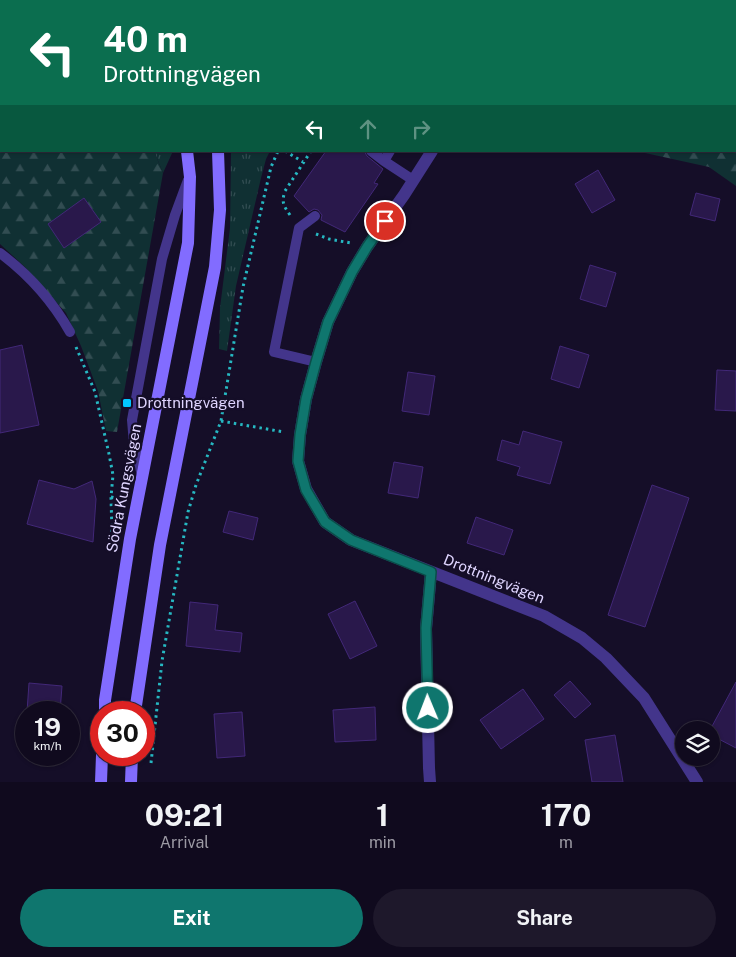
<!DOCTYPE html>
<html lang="en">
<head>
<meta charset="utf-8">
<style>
	:root { --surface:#100a1e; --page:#1e182b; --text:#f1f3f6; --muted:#9c9aa4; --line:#302b3c; --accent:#0f766e }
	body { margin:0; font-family:"Public Sans",sans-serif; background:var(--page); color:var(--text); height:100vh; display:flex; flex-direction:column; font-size:19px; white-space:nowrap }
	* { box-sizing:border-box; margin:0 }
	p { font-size:16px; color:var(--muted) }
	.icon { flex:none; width:28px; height:28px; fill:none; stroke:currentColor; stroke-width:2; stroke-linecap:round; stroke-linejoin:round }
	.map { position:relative; height:782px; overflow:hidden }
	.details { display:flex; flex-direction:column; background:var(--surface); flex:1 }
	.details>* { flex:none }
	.banner { position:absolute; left:0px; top:0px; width:736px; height:152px; box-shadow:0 1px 4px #0004,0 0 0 1px var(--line); background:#0b6e4f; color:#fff; overflow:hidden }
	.buttons { position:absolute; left:675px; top:721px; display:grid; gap:10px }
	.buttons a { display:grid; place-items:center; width:45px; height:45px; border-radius:50%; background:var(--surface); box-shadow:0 1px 4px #0004,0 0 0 1px var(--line); font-size:25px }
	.speed { position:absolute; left:15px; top:701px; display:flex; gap:10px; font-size:25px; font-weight:700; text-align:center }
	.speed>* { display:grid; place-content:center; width:65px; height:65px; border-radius:50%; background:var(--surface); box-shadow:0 1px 4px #0004,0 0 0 1px var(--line); line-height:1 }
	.speed small { font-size:12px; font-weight:400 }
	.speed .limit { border:8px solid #d22; background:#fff; color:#111 }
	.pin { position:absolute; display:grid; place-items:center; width:42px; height:42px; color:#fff; margin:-21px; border:2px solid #fff; border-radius:50%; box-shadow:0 1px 5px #0007 }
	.me { position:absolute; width:55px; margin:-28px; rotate:359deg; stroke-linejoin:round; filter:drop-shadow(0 0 4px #0008) }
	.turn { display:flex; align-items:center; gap:18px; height:105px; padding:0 20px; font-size:22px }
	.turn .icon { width:65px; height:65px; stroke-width:2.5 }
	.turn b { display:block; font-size:35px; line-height:42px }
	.lanes { display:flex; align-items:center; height:48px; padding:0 20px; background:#0003; justify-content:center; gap:25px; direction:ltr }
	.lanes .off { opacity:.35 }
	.eta { display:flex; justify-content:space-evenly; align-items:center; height:85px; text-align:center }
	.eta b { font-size:30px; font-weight:700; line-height:35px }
	.action { display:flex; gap:10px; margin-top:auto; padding:10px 20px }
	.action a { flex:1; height:58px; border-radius:30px; background:var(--accent); color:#fff; font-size:20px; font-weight:700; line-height:58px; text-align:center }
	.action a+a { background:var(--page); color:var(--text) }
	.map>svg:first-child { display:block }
</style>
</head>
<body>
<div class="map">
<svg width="736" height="782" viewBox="0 0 736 782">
	<defs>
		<pattern id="grass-tufts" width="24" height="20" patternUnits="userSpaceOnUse" patternTransform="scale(1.25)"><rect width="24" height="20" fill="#103033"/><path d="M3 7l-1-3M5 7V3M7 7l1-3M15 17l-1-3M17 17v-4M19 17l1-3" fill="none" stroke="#324d52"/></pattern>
		<pattern id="forest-firs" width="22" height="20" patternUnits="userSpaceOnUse" patternTransform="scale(1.25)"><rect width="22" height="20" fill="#103033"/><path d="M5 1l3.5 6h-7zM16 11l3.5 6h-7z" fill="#324d52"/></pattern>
	</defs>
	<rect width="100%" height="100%" fill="#150e28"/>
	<path fill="url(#grass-tufts)" d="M 173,0 L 252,0 L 252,1 L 174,1 Z
		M 154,151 L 173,151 L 163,173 Z
		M 231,151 L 270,151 L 266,159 L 261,178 L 236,286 L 227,351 L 219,349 L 220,308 L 230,228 Z"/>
	<path fill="url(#forest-firs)" d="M 0,0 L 105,0 L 105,1 L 1,1 L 1,151 L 154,151 L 163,173 L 117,432 L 106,431 L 98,391 L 81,346 L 66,313 L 25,267 L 0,244 Z
		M 735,89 L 736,95 L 736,186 L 709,167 L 636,151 L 735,151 Z"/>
	<path fill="#29184b" stroke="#422878" d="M 326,151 L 364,151 L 367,156 L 383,169 L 374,183 L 378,184 L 345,232 L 321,220 L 322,215 L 318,210 L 314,209 L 309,212 L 294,196 Z
		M 598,170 L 615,200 L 592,213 L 575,184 Z
		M 696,193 L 720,199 L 715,221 L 690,215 Z
		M 84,198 L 101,222 L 64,248 L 48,224 Z
		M 590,265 L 616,273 L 606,307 L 580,299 Z
		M 22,345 L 39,425 L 0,433 L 0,350 Z
		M 560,346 L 589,355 L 579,388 L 551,379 Z
		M 717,370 L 736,371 L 736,411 L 715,410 Z
		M 408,372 L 435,376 L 429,415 L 402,411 Z
		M 523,431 L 562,442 L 550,484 L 517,475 L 520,467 L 497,460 L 502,440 L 519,445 Z
		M 394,462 L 423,467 L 418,498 L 388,493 Z
		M 39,480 L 74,489 L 92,481 L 96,499 L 93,542 L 27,524 Z
		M 652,485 L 689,498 L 645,627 L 608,615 Z
		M 229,511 L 258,518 L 253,540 L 223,532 Z
		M 476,517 L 513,530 L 504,555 L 467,543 Z
		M 355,601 L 377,646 L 350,659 L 328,614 Z
		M 190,602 L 218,605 L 215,630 L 242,633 L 240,652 L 186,646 Z
		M 570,681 L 591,704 L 575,718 L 554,695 Z
		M 736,682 L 736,748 L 711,735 L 711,730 L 710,730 Z
		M 29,683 L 62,686 L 60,712 L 27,712 Z
		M 523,689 L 544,719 L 501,749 L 480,720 Z
		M 375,707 L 376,740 L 335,742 L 333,710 Z
		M 242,712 L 245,756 L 217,758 L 214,714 Z
		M 615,735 L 623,782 L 592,782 L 585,740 Z"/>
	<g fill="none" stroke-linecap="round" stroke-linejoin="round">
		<path stroke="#26b8c2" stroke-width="3" stroke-dasharray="2.5 4" stroke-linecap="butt" d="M 285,151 L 303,162
			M 290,215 C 284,206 281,203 285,191 L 311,151
			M 316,234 L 329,239 L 351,243
			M 76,347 L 95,392 L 109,454 L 113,475 L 111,497 L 112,532
			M 221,421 L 284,432
			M 111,497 L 122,499
			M 151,763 L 162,661 L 188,512 L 196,485 L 221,421 L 243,287 L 271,167 L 278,151"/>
		<path stroke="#43358b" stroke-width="10" d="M 669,1 L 672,0
			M 371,151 L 384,161
			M 390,151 L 384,161 L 413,180
			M 315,216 L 299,228 L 274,352 L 316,362
			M 0,253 C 28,274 53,302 70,332
			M 142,475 L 134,444 L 132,420 L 162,259 L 175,215 L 188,180"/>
		<path stroke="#43358b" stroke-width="12" d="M 491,0 L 491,1
			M 432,151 L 404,195 L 367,247 L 352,272 L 328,322 L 316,362 L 306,399 L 300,435 L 298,461 L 306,489 L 325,522 L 351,540 L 544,616 L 582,638 L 606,658 L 644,698 L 697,782
			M 430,782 L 429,768 L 426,629 L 431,572"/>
		<path stroke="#43358b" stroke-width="12" d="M 326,1 L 417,0"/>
		<path stroke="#826cff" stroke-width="12" d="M 105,712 L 105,700 L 130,539 L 188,243 L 190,177 L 187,151
			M 135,712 L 160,545 L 215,267 L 220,210 L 218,151
			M 101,782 L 102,755
			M 131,782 L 132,755"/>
		<path stroke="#d65cff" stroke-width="12" d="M 151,0 L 151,1
			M 274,1 L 274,0"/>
	</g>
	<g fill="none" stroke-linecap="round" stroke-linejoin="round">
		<g stroke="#0a4d48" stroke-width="12">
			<path id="route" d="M 385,221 L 367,247 L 352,272 L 328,322 L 316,362 L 306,399 L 300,435 L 298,461 L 306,490 L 325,522 L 351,540 L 431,572 L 426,628 L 428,708"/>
		</g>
		<use href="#route" stroke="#0f766e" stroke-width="9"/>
	</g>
	<rect fill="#01c6ff" stroke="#150e28" stroke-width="2" x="122" y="398" width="10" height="10" rx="2.5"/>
	<g text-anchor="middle" stroke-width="4.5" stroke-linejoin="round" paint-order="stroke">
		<g font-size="15" fill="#dfd5ff" stroke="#150e28" text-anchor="start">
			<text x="137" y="408">Drottningvägen</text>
		</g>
		<g font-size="15" fill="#dfd5ff" stroke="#150e28">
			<text transform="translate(124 488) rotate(-79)" y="5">Södra Kungsvägen</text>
			<text transform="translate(494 579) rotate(22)" y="5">Drottningvägen</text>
		</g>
	</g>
</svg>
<div class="buttons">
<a><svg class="icon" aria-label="layers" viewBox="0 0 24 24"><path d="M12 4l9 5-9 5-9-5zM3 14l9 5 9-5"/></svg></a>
</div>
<div class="speed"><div>19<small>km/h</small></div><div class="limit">30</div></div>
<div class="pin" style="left:385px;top:221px;background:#d93025"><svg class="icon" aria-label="arrive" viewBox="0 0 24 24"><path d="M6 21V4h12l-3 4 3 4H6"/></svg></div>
<svg class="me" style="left:428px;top:708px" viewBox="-20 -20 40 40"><circle r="17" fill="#0f766e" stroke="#fff" stroke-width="3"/><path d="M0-11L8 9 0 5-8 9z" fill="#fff"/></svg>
<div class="banner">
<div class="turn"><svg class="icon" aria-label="left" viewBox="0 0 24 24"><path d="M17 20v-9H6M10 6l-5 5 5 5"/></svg><div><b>40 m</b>Drottningvägen</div></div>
<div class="lanes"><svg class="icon" aria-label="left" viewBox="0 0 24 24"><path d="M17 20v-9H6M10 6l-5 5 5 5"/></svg><svg class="icon off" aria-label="ahead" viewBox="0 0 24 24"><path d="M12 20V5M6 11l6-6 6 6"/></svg><svg class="icon off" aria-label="right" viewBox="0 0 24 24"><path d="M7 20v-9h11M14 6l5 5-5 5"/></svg></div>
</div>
</div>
<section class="details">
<div class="eta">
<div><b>09:21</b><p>Arrival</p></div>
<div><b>1</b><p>min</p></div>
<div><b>170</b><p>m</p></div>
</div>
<div class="action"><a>Exit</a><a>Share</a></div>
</section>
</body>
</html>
